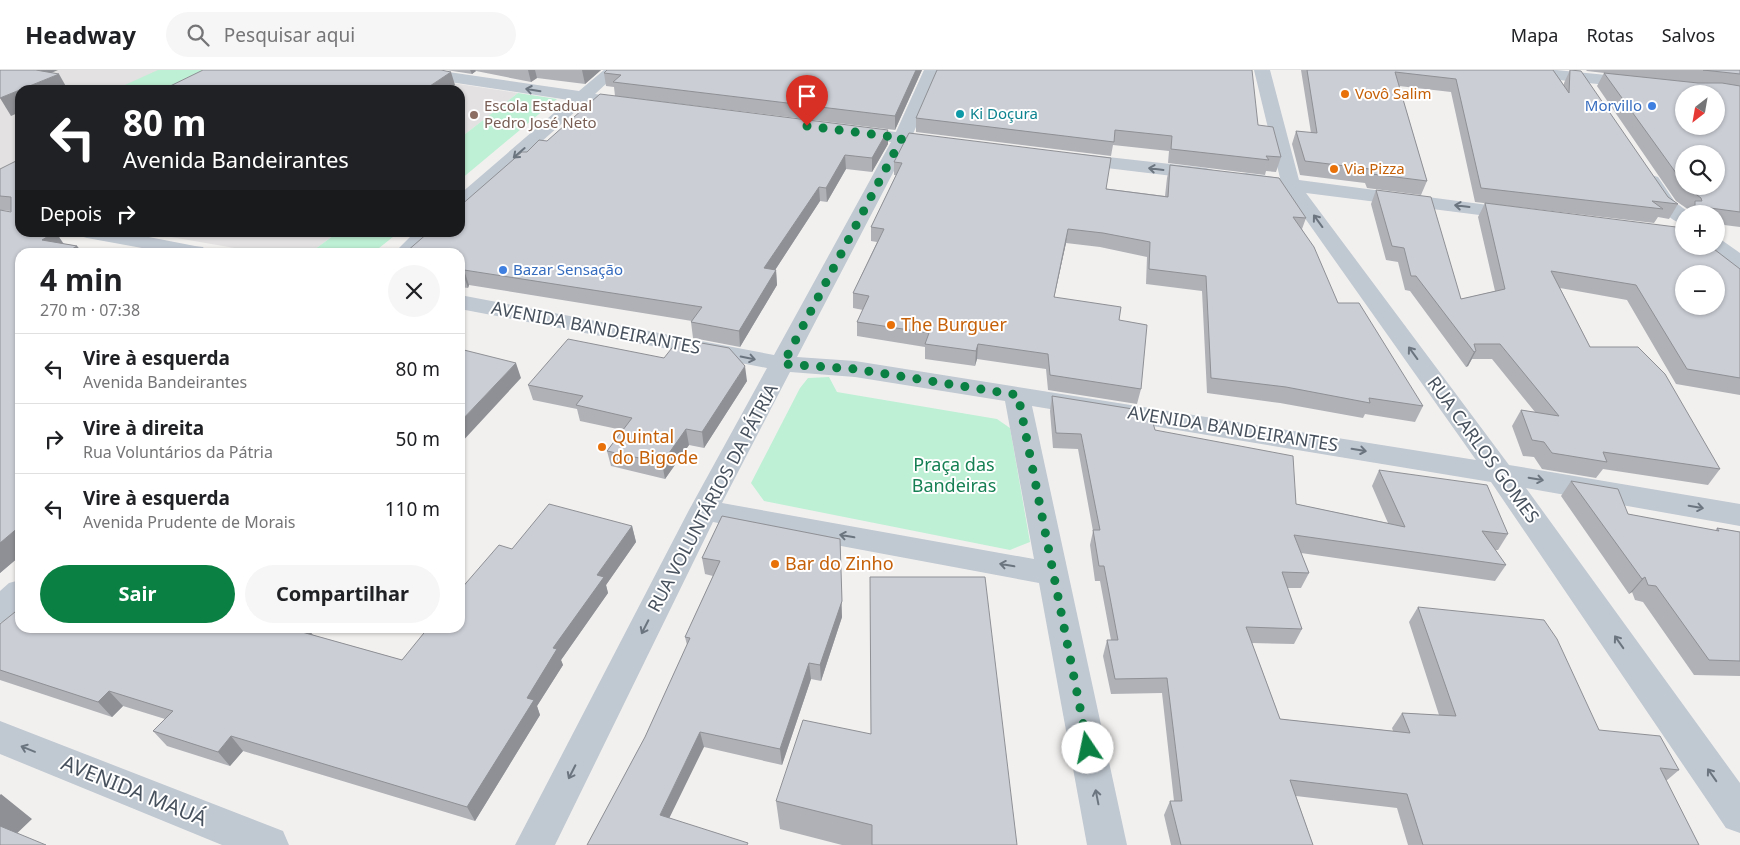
<!DOCTYPE html>
<html lang="pt">
<head>
<meta charset="utf-8">
<style>
	:root { --surface:#fff; --page:#f6f6f6; --text:#202124; --muted:#757577; --line:#e0e0e0; --accent:#0b8043 }
	body { margin:0; font-family:"Noto Sans",sans-serif; background:var(--page); color:var(--text); height:100vh; display:flex; flex-direction:column; font-size:19px; white-space:nowrap }
	* { box-sizing:border-box; margin:0 }
	p { font-size:16px; color:var(--muted) }
	.icon { flex:none; width:28px; height:28px; fill:none; stroke:currentColor; stroke-width:2; stroke-linecap:round; stroke-linejoin:round }
	.map { position:relative; flex:1; overflow:hidden }
	.sheet { position:absolute; left:15px; top:178px; width:450px; height:385px; display:flex; flex-direction:column; background:var(--surface); border-radius:15px; box-shadow:0 1px 4px #0004 }
	.sheet>* { flex:none }
	.banner { position:absolute; left:15px; top:15px; width:450px; height:152px; border-radius:15px; box-shadow:0 1px 4px #0004; background:#202124; color:#fff; overflow:hidden }
	.needle { width:32px; rotate:211deg }
	.buttons { position:absolute; left:1675px; top:15px; display:grid; gap:10px }
	.buttons a { display:grid; place-items:center; width:50px; height:50px; border-radius:50%; background:var(--surface); box-shadow:0 1px 4px #0004; font-size:25px }
	.pin { position:absolute; display:grid; place-items:center; width:42px; height:42px; color:#fff; margin:-51px -21px; border-radius:50% 50% 50% 0; rotate:-45deg; box-shadow:0 0 5px #0007 }
	.pin .icon { rotate:45deg }
	.me { position:absolute; width:55px; margin:-28px; rotate:349deg; stroke-linejoin:round; filter:drop-shadow(0 0 4px #0008) }
	.turn { display:flex; align-items:center; gap:18px; height:105px; padding:0 25px; font-size:22px }
	.turn .icon { width:65px; height:65px; stroke-width:2.5 }
	.turn b { display:block; font-size:35px; line-height:42px }
	.then { display:flex; align-items:center; height:48px; padding:0 25px; background:#0003; gap:10px; font-size:19px }
	.round { display:grid; place-items:center; flex:none; width:52px; height:52px; border-radius:26px; background:var(--page) }
	.overview { display:flex; align-items:center; justify-content:space-between; height:85px; padding:0 25px }
	h1 { font-size:30px; font-weight:700; line-height:38px }
	.primary-button { display:flex; gap:10px; margin-top:auto; padding:10px 25px }
	.primary-button a { flex:1; height:58px; border-radius:30px; background:var(--accent); color:#fff; font-size:20px; font-weight:700; line-height:58px; text-align:center }
	.primary-button a+a { background:var(--page); color:var(--text) }
	ul { padding:0; list-style:none }
	li { display:flex; align-items:center; gap:15px; height:70px; padding:0 25px; border-top:1px solid var(--line) }
	li div { flex:1 }
	li b { display:block; font-size:19px }
	li em { font-style:normal }
	header { display:flex; align-items:center; gap:30px; box-sizing:border-box; height:70px; padding:0 25px; background:var(--surface); border-bottom:1px solid var(--line) }
	header strong { font-size:24px }
	nav { display:flex; gap:28px; margin-inline-start:auto; font-size:18px }
	.search { width:350px; height:45px; background:var(--page); display:flex; align-items:center; gap:12px; box-sizing:border-box; padding:0 18px; border-radius:28px; color:var(--muted); font-size:19px }
	.map>svg:first-child { display:block }
</style>
</head>
<body>
<header>
<strong>Headway</strong>
<div class="search"><svg class="icon" aria-label="search" viewBox="0 0 24 24"><circle cx="10" cy="10" r="6"/><path d="M15 15l6 6"/></svg>Pesquisar aqui</div>
<nav><a>Mapa</a><a>Rotas</a><a>Salvos</a></nav>
</header>
<div class="map">
<svg width="1740" height="775" viewBox="0 0 1740 775">
	<rect width="100%" height="100%" fill="#f2f0ef"/>
	<path fill="#e3e1e1" d="M 0,0 L 365,0 L 518,23 L 460,68 L 460,20 L 20,20 L 20,139 L 0,136 Z
		M 148,163 L 337,163 L 311,182 L 257,182 Z"/>
	<path fill="#bef0d5" d="M 158,0 L 217,0 L 175,20 L 116,19 Z
		M 518,23 L 557,29 L 460,110 L 460,68 Z
		M 337,163 L 337,162 L 398,163 L 374,182 L 311,182 Z
		M 829,307 L 837,322 L 997,349 L 1010,358 L 1030,472 L 1010,480 L 764,431 L 751,413 L 800,318 L 808,308 Z"/>
	<g fill="none" stroke-linecap="round" stroke-linejoin="round">
		<path fill="#c0c8d1" fill-rule="evenodd" d="M 395,0 L 435,0 L 579,21 L 604,0 L 621,0 L 595,24 L 636,30 L 638,34 L 636,38 L 630,39 L 586,32 L 467,138 L 460,140 L 460,124 L 569,30 L 403,5 Z
			M 924,0 L 940,0 L 913,64 L 949,69 L 952,73 L 949,77 L 943,78 L 908,74 L 797,287 L 855,291 L 1476,390 L 1285,120 L 1239,113 L 1236,109 L 1239,105 L 1246,103 L 1280,108 L 1254,0 L 1270,0 L 1299,110 L 1526,140 L 1529,144 L 1526,148 L 1519,150 L 1306,123 L 1509,395 L 1740,434 L 1740,456 L 1526,418 L 1740,713 L 1740,763 L 1726,758 L 1491,412 L 1032,336 L 1127,775 L 1087,775 L 1039,513 L 713,452 L 555,775 L 515,775 L 689,440 L 767,298 L 460,239 L 460,225 L 774,285 L 891,72 L 852,67 L 846,66 L 843,62 L 846,58 L 852,57 L 896,62 ZM 790,302 L 855,307 L 1005,331 L 1034,489 L 722,433 Z
			M 1501,0 L 1556,0 L 1637,8 L 1645,13 L 1637,18 L 1509,5 Z
			M 1072,83 L 1206,98 L 1213,100 L 1215,104 L 1213,108 L 1206,110 L 1065,93 L 1063,89 L 1065,85 Z
			M 1651,105 L 1658,107 L 1675,132 L 1691,144 L 1684,144 L 1684,154 C 1663,149 1653,128 1641,111 L 1644,107 Z
			M 77,162 L 123,162 L 195,176 L 203,177 L 206,182 L 164,182 L 87,168 L 80,166 Z
			M 415,162 L 438,162 L 417,182 L 395,182 Z
			M 1716,169 L 1723,171 L 1740,183 L 1740,199 L 1732,198 L 1709,179 L 1706,176 L 1716,176 Z
			M 20,510 L 20,541 L 11,549 L 0,553 L 0,521 L 9,513 Z
			M 0,651 L 283,761 L 289,775 L 222,775 L 0,684 Z"/>
	</g>
	<path fill="#afb1b7" fill-rule="evenodd" d="M 446,0 L 601,0 L 585,14 L 537,8 L 531,12 L 476,1 L 472,4 Z
		M 922,0 L 895,60 L 615,26 L 614,17 L 606,16 L 604,3 Z
		M 1301,0 L 1553,0 L 1564,15 L 1564,13 L 1570,0 L 1668,127 L 1678,134 L 1669,149 L 1658,147 L 1654,153 L 1475,132 L 1451,22 L 1399,16 L 1427,111 L 1421,125 L 1367,118 L 1365,113 L 1300,105 L 1292,74 L 1296,61 L 1311,63 Z
		M 1586,0 L 1740,0 L 1740,157 L 1716,154 L 1716,144 L 1687,144 L 1689,140 L 1676,131 L 1597,16 L 1604,3 L 1656,9 L 1587,1 ZM 1684,84 L 1716,116 L 1684,116 Z
		M 916,48 L 1258,55 L 1281,87 L 1276,102 L 1266,101 L 1265,105 L 1168,93 L 1169,81 L 1113,75 L 1111,86 L 916,62 Z
		M 888,60 L 888,74 L 872,102 L 846,99 L 827,132 L 820,131 L 775,200 L 776,200 L 777,215 L 740,277 L 693,268 L 691,252 L 692,251 L 469,215 L 468,218 L 460,217 L 460,182 L 527,82 L 547,71 Z
		M 894,92 L 1165,126 L 1167,108 L 1170,95 L 1306,148 L 1302,159 L 1338,233 L 1423,336 L 1415,352 L 1365,344 L 1363,348 L 1280,333 L 1207,323 L 1202,221 L 1146,214 L 1147,187 L 1100,177 L 1066,173 L 1054,227 L 1119,250 L 1141,319 L 1137,334 L 1048,320 L 1046,299 L 977,289 L 975,296 L 925,289 L 925,277 L 857,266 L 857,252 L 863,240 L 853,238 L 853,223 L 877,172 L 871,171 L 871,157 L 896,105 L 894,105 Z
		M 0,99 L 59,167 L 64,174 L 77,176 L 81,181 L 20,182 L 20,486 L 0,503 L 11,141 L 0,140 Z
		M 1376,120 L 1461,229 L 1495,221 L 1478,147 L 1485,133 L 1740,199 L 1740,325 L 1676,314 L 1627,230 L 1560,218 L 1590,277 L 1720,399 L 1708,415 L 1603,399 L 1596,408 L 1542,399 L 1534,387 L 1523,386 L 1512,356 L 1521,340 L 1535,342 L 1492,289 L 1472,289 L 1468,296 L 1466,297 L 1410,221 L 1405,220 L 1398,192 L 1386,190 L 1371,134 Z
		M 747,311 L 704,378 L 689,375 L 665,409 L 611,396 L 607,381 L 622,360 L 580,351 L 577,339 L 533,330 L 528,315 Z
		M 1052,326 L 1139,344 L 1155,360 L 1296,434 L 1388,453 L 1372,416 L 1379,400 L 1508,464 L 1498,480 L 1495,480 L 1506,495 L 1495,511 L 1301,483 L 1309,503 L 1301,518 L 1287,518 L 1302,559 L 1294,574 L 1252,573 L 1280,649 L 1393,661 L 1392,658 L 1402,643 L 1439,645 L 1409,552 L 1418,537 L 1599,660 L 1679,700 L 1666,711 L 1699,775 L 1408,775 L 1397,738 L 1296,726 L 1313,775 L 1171,775 L 1164,745 L 1170,731 L 1174,731 L 1162,623 L 1111,624 L 1103,586 L 1107,570 L 1111,570 L 1100,511 L 1095,511 L 1090,475 L 1093,461 L 1078,379 L 1053,378 L 1050,341 Z
		M 1571,411 L 1628,444 L 1715,461 L 1717,458 L 1740,462 L 1740,606 L 1694,605 L 1643,532 L 1635,530 L 1632,522 L 1629,524 L 1561,426 Z
		M 722,446 L 842,547 L 821,611 L 811,609 L 782,695 L 704,677 L 587,775 L 645,667 L 687,575 L 685,567 L 713,506 L 705,504 L 702,488 Z
		M 632,456 L 636,472 L 606,515 L 608,523 L 561,590 L 563,595 L 537,636 L 540,645 L 475,751 L 243,681 L 230,696 L 167,676 L 153,661 L 165,649 L 123,636 L 112,647 L 0,610 L 0,554 L 313,565 L 402,590 L 512,479 Z
		M 776,731 L 1017,775 L 842,775 L 780,759 Z"/>
	<path fill="#8e9095" d="M 17,0 L 58,0 L 26,14 Z
		M 470,0 L 475,0 L 476,1 L 472,4 Z
		M 528,0 L 535,0 L 537,8 L 531,12 Z
		M 582,0 L 601,0 L 585,14 Z
		M 916,0 L 922,0 L 895,60 L 895,46 Z
		M 451,2 L 455,15 L 449,20 L 424,20 Z
		M 59,4 L 68,20 L 20,20 L 20,42 L 11,46 L 0,28 Z
		M 888,60 L 888,74 L 872,102 L 872,88 Z
		M 845,85 L 846,99 L 827,132 L 826,118 Z
		M 819,117 L 820,131 L 766,214 L 764,198 Z
		M 1068,159 L 1066,173 L 1051,242 L 1054,227 Z
		M 38,162 L 67,162 L 59,167 L 66,178 L 50,182 Z
		M 77,176 L 82,182 L 72,179 Z
		M 464,200 L 469,215 L 468,218 L 463,203 Z
		M 776,200 L 777,215 L 740,277 L 739,261 Z
		M 460,229 L 464,242 L 460,265 Z
		M 978,274 L 977,289 L 975,296 L 976,281 Z
		M 1476,281 L 1468,296 L 1466,297 L 1474,282 Z
		M 516,293 L 521,308 L 460,374 L 460,352 Z
		M 745,296 L 747,311 L 704,378 L 702,362 Z
		M 686,359 L 689,375 L 665,409 L 662,393 Z
		M 20,456 L 20,486 L 0,503 L 0,473 Z
		M 632,456 L 636,472 L 606,515 L 608,523 L 561,590 L 563,595 L 537,636 L 540,645 L 475,751 L 467,737 L 527,628 L 553,578 L 597,505 Z
		M 840,469 L 842,547 L 821,611 L 820,595 Z
		M 1645,507 L 1632,522 L 1629,524 L 1642,509 Z
		M 306,558 L 308,558 L 317,571 L 302,562 Z
		M 809,593 L 811,609 L 782,695 L 780,679 Z
		M 109,621 L 123,636 L 112,647 L 98,632 Z
		M 700,662 L 704,677 L 664,759 L 660,745 Z
		M 231,666 L 243,681 L 230,696 L 218,682 Z
		M 1,724 L 32,749 L 10,770 L 0,763 L 0,725 Z"/>
	<path fill="#cbced5" stroke="#8e9095" fill-rule="evenodd" d="M 0,0 L 36,0 L 59,4 L 0,28 Z
		M 203,0 L 441,0 L 451,2 L 424,20 L 162,20 Z
		M 607,0 L 916,0 L 895,46 L 613,12 L 621,5 L 604,3 Z
		M 937,0 L 1252,0 L 1258,55 L 1273,57 L 1281,87 L 1266,86 L 1269,90 L 1171,79 L 1172,66 L 1115,60 L 1114,72 L 916,48 Z
		M 1307,0 L 1553,0 L 1569,23 L 1570,0 L 1581,1 L 1668,127 L 1678,134 L 1652,131 L 1663,139 L 1481,118 L 1456,9 L 1395,2 L 1427,111 L 1372,104 L 1370,99 L 1305,91 L 1296,61 L 1317,63 Z
		M 1703,0 L 1740,0 L 1740,4 Z
		M 1604,3 L 1698,13 L 1722,13 L 1740,16 L 1740,142 L 1695,136 L 1695,131 L 1702,131 L 1701,128 L 1685,116 L 1716,116 L 1716,84 L 1684,84 L 1684,114 ZM 1684,24 L 1716,24 L 1716,56 L 1684,56 Z
		M 600,24 L 888,60 L 872,88 L 845,85 L 826,118 L 819,117 L 764,198 L 776,200 L 739,261 L 691,252 L 702,237 L 464,200 L 463,203 L 460,202 L 460,182 L 406,182 L 429,162 L 460,162 L 460,136 L 522,82 L 527,82 L 539,70 L 547,71 Z
		M 909,63 L 1111,88 L 1106,119 L 1168,127 L 1170,95 L 1279,108 L 1306,148 L 1293,147 L 1314,177 L 1338,233 L 1359,233 L 1423,336 L 1369,328 L 1370,333 L 1286,317 L 1211,308 L 1206,206 L 1149,199 L 1150,172 L 1103,163 L 1068,159 L 1054,227 L 1121,237 L 1119,250 L 1147,255 L 1141,319 L 1050,305 L 1048,284 L 978,274 L 976,281 L 925,274 L 929,263 L 857,252 L 869,226 L 853,223 L 884,159 L 871,157 L 902,93 L 894,92 Z
		M 20,89 L 20,162 L 55,162 L 42,170 L 77,176 L 72,179 L 92,182 L 20,182 L 20,456 L 0,473 L 0,140 L 11,142 L 11,127 L 0,126 L 0,99 Z
		M 1376,120 L 1431,127 L 1461,229 L 1505,219 L 1485,133 L 1684,158 L 1684,176 L 1710,176 L 1740,199 L 1740,308 L 1687,299 L 1636,215 L 1551,201 L 1590,277 L 1638,277 L 1665,304 L 1720,399 L 1603,382 L 1607,392 L 1552,383 L 1544,372 L 1532,370 L 1521,340 L 1559,346 L 1500,274 L 1474,274 L 1476,281 L 1474,282 L 1416,206 L 1411,206 L 1404,178 L 1392,176 ZM 1684,204 L 1716,204 L 1716,236 L 1684,236 Z
		M 568,269 L 664,288 L 679,269 L 729,278 L 745,296 L 702,362 L 686,359 L 662,393 L 607,381 L 632,348 L 576,335 L 583,326 L 528,315 Z
		M 460,279 L 516,293 L 460,352 Z
		M 1052,326 L 1139,340 L 1139,344 L 1151,346 L 1155,360 L 1293,386 L 1296,434 L 1405,457 L 1379,400 L 1487,415 L 1508,464 L 1482,461 L 1506,495 L 1294,465 L 1309,503 L 1282,502 L 1302,559 L 1246,557 L 1280,649 L 1410,663 L 1402,643 L 1456,646 L 1418,537 L 1544,550 L 1557,569 L 1599,660 L 1660,666 L 1679,700 L 1660,698 L 1699,775 L 1423,775 L 1407,724 L 1290,710 L 1313,775 L 1181,775 L 1170,731 L 1182,731 L 1167,608 L 1115,609 L 1107,570 L 1118,570 L 1104,496 L 1099,496 L 1093,460 L 1100,460 L 1081,364 L 1056,363 Z
		M 1571,411 L 1618,419 L 1628,444 L 1719,461 L 1717,458 L 1740,462 L 1740,591 L 1709,590 L 1656,516 L 1648,515 L 1645,507 L 1642,509 Z
		M 549,434 L 632,456 L 597,505 L 604,507 L 553,578 L 557,579 L 527,628 L 534,630 L 467,737 L 231,666 L 218,682 L 153,661 L 173,641 L 109,621 L 98,632 L 0,600 L 0,554 L 20,538 L 20,558 L 306,558 L 302,562 L 402,590 L 428,558 L 460,558 L 460,520 L 499,475 L 512,479 Z
		M 722,446 L 840,469 L 842,531 L 820,595 L 809,593 L 780,679 L 700,662 L 660,745 L 748,773 L 747,775 L 587,775 L 645,667 L 690,568 L 685,567 L 720,491 L 702,488 Z
		M 870,507 L 985,507 L 1017,775 L 872,775 L 872,755 L 776,731 L 803,650 L 871,664 Z
		M 0,756 L 46,775 L 0,775 Z"/>
	<defs><path id="oneway-shaft" d="M-6 0H5M1.5-3L5.5 0L1.5 3" fill="none" stroke-width="1.6" stroke-linecap="round" stroke-linejoin="round" transform="scale(1.25)"/></defs>
	<g stroke="#6b7580">
		<use href="#oneway-shaft" transform="translate(533 20) rotate(-171)"/>
		<use href="#oneway-shaft" transform="translate(519 83) rotate(139)"/>
		<use href="#oneway-shaft" transform="translate(1156 99) rotate(-173)"/>
		<use href="#oneway-shaft" transform="translate(1462 136) rotate(-173)"/>
		<use href="#oneway-shaft" transform="translate(1318 151) rotate(-126)"/>
		<use href="#oneway-shaft" transform="translate(1413 283) rotate(-126)"/>
		<use href="#oneway-shaft" transform="translate(748 288) rotate(11)"/>
		<use href="#oneway-shaft" transform="translate(1359 380) rotate(9)"/>
		<use href="#oneway-shaft" transform="translate(1536 409) rotate(10)"/>
		<use href="#oneway-shaft" transform="translate(1696 437) rotate(10)"/>
		<use href="#oneway-shaft" transform="translate(847 466) rotate(-170)"/>
		<use href="#oneway-shaft" transform="translate(1007 495) rotate(-170)"/>
		<use href="#oneway-shaft" transform="translate(645 557) rotate(117)"/>
		<use href="#oneway-shaft" transform="translate(1619 572) rotate(-125)"/>
		<use href="#oneway-shaft" transform="translate(28 679) rotate(-158)"/>
		<use href="#oneway-shaft" transform="translate(572 702) rotate(117)"/>
		<use href="#oneway-shaft" transform="translate(1712 705) rotate(-125)"/>
		<use href="#oneway-shaft" transform="translate(1097 727) rotate(-101)"/>
	</g>
	<g fill="none" stroke-linecap="round" stroke-linejoin="round">
		<path stroke="#0b8043" stroke-width="9" stroke-dasharray="0 16.2" d="M 807,56 L 902,68 L 783,294 L 855,299 L 1018,325 L 1088,678"/>
	</g>
	<g fill="#e8710a" stroke="#fff" stroke-width="2">
		<circle cx="1345" cy="24" r="5"/>
		<circle cx="1334" cy="99" r="5"/>
		<circle cx="891" cy="255" r="5"/>
		<circle cx="602" cy="377" r="5"/>
		<circle cx="775" cy="494" r="5"/>
	</g>
	<g fill="#3f7fe0" stroke="#fff" stroke-width="2">
		<circle cx="1652" cy="36" r="5"/>
		<circle cx="503" cy="200" r="5"/>
	</g>
	<circle fill="#0f9aa8" stroke="#fff" stroke-width="2" cx="960" cy="44" r="5"/>
	<circle fill="#8d6e63" stroke="#fff" stroke-width="2" cx="474" cy="45" r="5"/>
	<g text-anchor="middle" stroke-width="4" stroke-linejoin="round" paint-order="stroke">
		<g font-size="15" fill="#c56008" stroke="#fff" text-anchor="start">
			<text x="1355" y="29">Vovô Salim</text>
			<text x="1344" y="104">Via Pizza</text>
		</g>
		<g font-size="15" fill="#785e54" stroke="#fff" text-anchor="start">
			<text x="484" y="41">Escola Estadual<tspan x="484" dy="17">Pedro José Neto</tspan></text>
		</g>
		<g font-size="15" fill="#366cbe" stroke="#fff" text-anchor="end">
			<text x="1642" y="41">Morvillo</text>
			<text x="513" y="205" text-anchor="start">Bazar Sensação</text>
		</g>
		<g font-size="15" fill="#0d838f" stroke="#fff" text-anchor="start">
			<text x="970" y="49">Ki Doçura</text>
		</g>
		<g font-size="18" fill="#c56008" stroke="#fff" text-anchor="start">
			<text x="901" y="261">The Burguer</text>
			<text x="612" y="373">Quintal<tspan x="612" dy="21">do Bigode</tspan></text>
			<text x="785" y="500">Bar do Zinho</text>
		</g>
		<g font-size="18" fill="#47515d" stroke="#fff">
			<text transform="translate(596 258) rotate(11)" y="6">AVENIDA BANDEIRANTES</text>
			<text transform="translate(1233 359) rotate(9)" y="6">AVENIDA BANDEIRANTES</text>
			<text transform="translate(1483 380) rotate(54)" y="6">RUA CARLOS GOMES</text>
			<text transform="translate(713 428) rotate(-62)" y="6">RUA VOLUNTÁRIOS DA PÁTRIA</text>
		</g>
		<g font-size="18" fill="#168054" stroke="#fff">
			<text x="954" y="401">Praça das<tspan x="954" dy="21">Bandeiras</tspan></text>
		</g>
		<g font-size="21" fill="#47515d" stroke="#fff">
			<text transform="translate(134 721) rotate(22)" y="7">AVENIDA MAUÁ</text>
		</g>
	</g>
</svg>
<div class="buttons">
<a><svg class="needle" viewBox="-14 -14 28 28"><path d="M0-13l5 13h-10z" fill="#e53935"/><path d="M0 13l5-13h-10z" fill="#757577"/></svg></a>
<a><svg class="icon" aria-label="search" viewBox="0 0 24 24"><circle cx="10" cy="10" r="6"/><path d="M15 15l6 6"/></svg></a>
<a>+</a>
<a>−</a>
</div>
<div class="pin" style="left:807px;top:56px;background:#d93025"><svg class="icon" aria-label="arrive" viewBox="0 0 24 24"><path d="M6 21V4h12l-3 4 3 4H6"/></svg></div>
<svg class="me" style="left:1088px;top:678px" viewBox="-20 -20 40 40"><circle r="19" fill="#fff"/><path d="M0-13L10 11 0 6-10 11z" fill="#0b8043"/></svg>
<div class="banner">
<div class="turn"><svg class="icon" aria-label="left" viewBox="0 0 24 24"><path d="M17 20v-9H6M10 6l-5 5 5 5"/></svg><div><b>80 m</b>Avenida Bandeirantes</div></div>
<div class="then">Depois<svg class="icon" aria-label="right" viewBox="0 0 24 24"><path d="M7 20v-9h11M14 6l5 5-5 5"/></svg></div>
</div>
<section class="sheet">
<div class="overview"><div><h1>4 min</h1><p>270 m · 07:38</p></div><a class="round"><svg class="icon" aria-label="close" viewBox="0 0 24 24"><path d="M6 6l12 12M18 6L6 18"/></svg></a></div>
<ul>
<li><svg class="icon" aria-label="left" viewBox="0 0 24 24"><path d="M17 20v-9H6M10 6l-5 5 5 5"/></svg><div><b>Vire à esquerda</b><p>Avenida Bandeirantes</p></div><em>80 m</em></li>
<li><svg class="icon" aria-label="right" viewBox="0 0 24 24"><path d="M7 20v-9h11M14 6l5 5-5 5"/></svg><div><b>Vire à direita</b><p>Rua Voluntários da Pátria</p></div><em>50 m</em></li>
<li><svg class="icon" aria-label="left" viewBox="0 0 24 24"><path d="M17 20v-9H6M10 6l-5 5 5 5"/></svg><div><b>Vire à esquerda</b><p>Avenida Prudente de Morais</p></div><em>110 m</em></li>
</ul>
<div class="primary-button"><a>Sair</a><a>Compartilhar</a></div>
</section>
</div>
</body>
</html>
